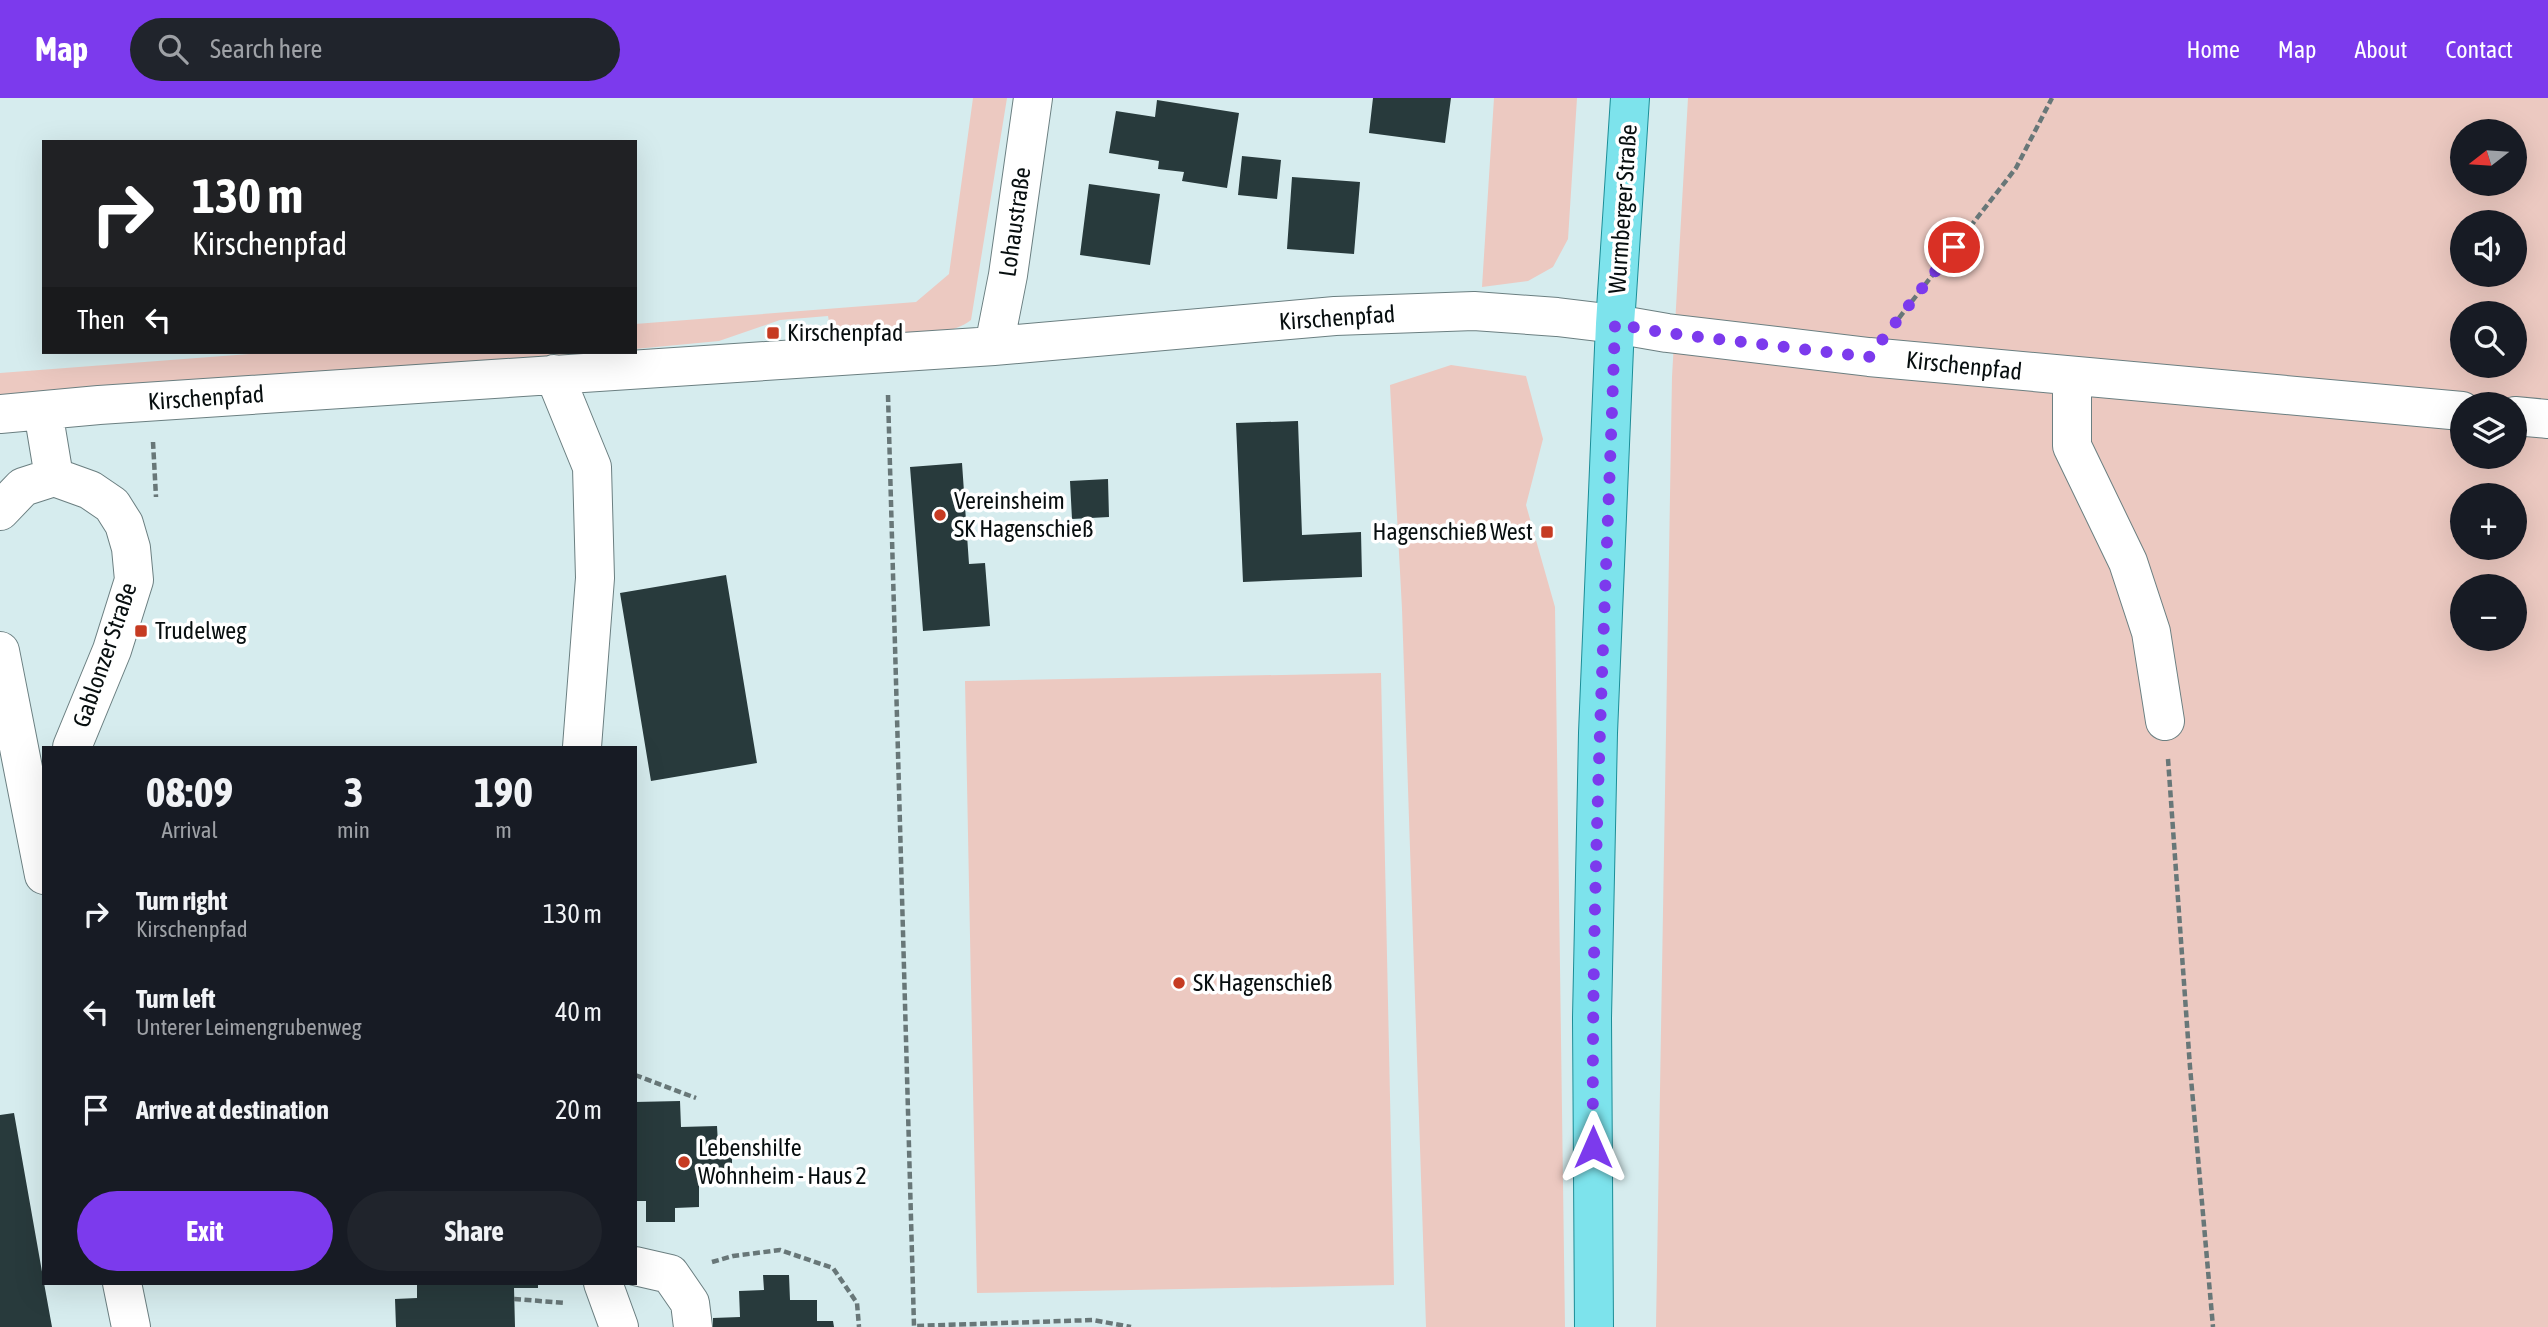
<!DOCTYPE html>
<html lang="en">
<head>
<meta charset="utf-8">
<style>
	:root { --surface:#171b24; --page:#20242c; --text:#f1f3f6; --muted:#9ea1a6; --accent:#7c3aed }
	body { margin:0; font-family:"Asap Condensed",sans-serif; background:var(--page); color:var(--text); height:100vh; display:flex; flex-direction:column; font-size:26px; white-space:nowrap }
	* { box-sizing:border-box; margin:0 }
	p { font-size:23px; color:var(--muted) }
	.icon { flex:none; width:38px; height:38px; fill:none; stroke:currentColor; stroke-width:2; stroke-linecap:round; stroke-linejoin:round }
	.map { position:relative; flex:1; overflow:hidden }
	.side { position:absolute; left:42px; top:648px; width:595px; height:539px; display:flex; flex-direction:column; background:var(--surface); border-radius:0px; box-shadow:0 7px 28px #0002 }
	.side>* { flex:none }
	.banner { position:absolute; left:42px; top:42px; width:595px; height:214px; border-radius:0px; box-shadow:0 7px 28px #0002; background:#202124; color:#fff; overflow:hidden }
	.needle { width:46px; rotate:253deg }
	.fabs { position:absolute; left:2450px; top:21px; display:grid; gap:14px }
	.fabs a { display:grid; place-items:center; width:77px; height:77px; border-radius:50%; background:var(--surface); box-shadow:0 7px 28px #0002; font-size:35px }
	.pin { position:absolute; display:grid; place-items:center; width:60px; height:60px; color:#fff; margin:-30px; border:4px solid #fff; border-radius:50%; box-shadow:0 2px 7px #0007 }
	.me { position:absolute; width:77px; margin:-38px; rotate:0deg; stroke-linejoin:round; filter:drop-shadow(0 0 5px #0008) }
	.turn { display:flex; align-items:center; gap:24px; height:147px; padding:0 35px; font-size:32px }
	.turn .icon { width:91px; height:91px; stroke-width:2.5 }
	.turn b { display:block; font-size:49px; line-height:60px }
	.then { display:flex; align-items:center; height:66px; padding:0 35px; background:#0003; gap:14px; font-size:26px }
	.eta { display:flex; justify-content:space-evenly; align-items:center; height:119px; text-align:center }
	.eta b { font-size:42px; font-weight:700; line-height:49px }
	.primary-button { display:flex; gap:14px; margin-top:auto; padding:14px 35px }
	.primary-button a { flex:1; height:80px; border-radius:42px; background:var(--accent); color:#fff; font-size:28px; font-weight:700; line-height:80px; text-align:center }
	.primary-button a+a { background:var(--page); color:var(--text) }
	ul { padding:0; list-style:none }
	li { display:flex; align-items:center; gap:21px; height:98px; padding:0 35px }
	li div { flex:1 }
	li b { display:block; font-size:26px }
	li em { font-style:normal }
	header { display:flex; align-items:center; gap:42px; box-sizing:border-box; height:98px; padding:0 35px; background:var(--accent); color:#fff }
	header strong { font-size:33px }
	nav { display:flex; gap:38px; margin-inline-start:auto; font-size:24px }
	.search { width:490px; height:63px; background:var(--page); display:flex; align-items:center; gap:18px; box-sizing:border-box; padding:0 24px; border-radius:38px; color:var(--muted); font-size:26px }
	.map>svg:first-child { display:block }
</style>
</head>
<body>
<header>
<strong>Map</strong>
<div class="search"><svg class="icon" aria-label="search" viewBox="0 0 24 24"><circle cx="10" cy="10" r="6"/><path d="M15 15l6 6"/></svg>Search here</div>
<nav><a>Home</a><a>Map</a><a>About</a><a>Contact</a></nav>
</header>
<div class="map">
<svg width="2548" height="1229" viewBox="0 0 2548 1229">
	<rect width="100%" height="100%" fill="#d6ecee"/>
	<path fill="#ecc9c1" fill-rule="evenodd" d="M 973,0 L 1007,0 L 971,222 C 940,246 869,235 831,234 L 828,218 L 780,222 L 719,243 L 635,251 L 635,226 L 916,204 L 949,176 Z
		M 1494,0 L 1577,0 L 1568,141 L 1553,169 L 1528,183 L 1482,189 Z
		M 1688,0 L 2548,0 L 2548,1229 L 1656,1229 L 1672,279 ZM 2462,33 L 2515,33 L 2515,86 L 2462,86 ZM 2462,124 L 2515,124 L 2515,177 L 2462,177 ZM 2462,215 L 2515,215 L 2515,268 L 2462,268 ZM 2462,306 L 2515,306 L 2515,359 L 2462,359 ZM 2462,397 L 2515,397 L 2515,450 L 2462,450 ZM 2462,488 L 2515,488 L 2515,541 L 2462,541 Z
		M 274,254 L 606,254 L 439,270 L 0,298 L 0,275 Z
		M 1451,267 L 1526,278 L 1543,341 L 1526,407 L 1555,509 L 1565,1229 L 1426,1229 L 1402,511 L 1390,287 Z
		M 1381,575 L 1394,1187 L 977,1195 L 965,583 Z"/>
	<path fill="#283a3c" d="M 1373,0 L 1451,0 L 1445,45 L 1369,35 Z
		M 1157,2 L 1239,15 L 1227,90 L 1182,83 L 1184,74 L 1158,71 L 1159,63 L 1109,55 L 1116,13 L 1155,19 Z
		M 1242,58 L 1281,62 L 1277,101 L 1238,97 Z
		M 1292,79 L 1360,84 L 1354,156 L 1287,151 Z
		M 1089,86 L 1160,96 L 1150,167 L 1080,157 Z
		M 1298,323 L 1302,437 L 1361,434 L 1362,479 L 1243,484 L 1236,325 Z
		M 962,365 L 969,466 L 985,465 L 990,528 L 923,533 L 910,369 Z
		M 1108,381 L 1109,419 L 1072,421 L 1070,383 Z
		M 726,477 L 757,665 L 651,683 L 620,495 Z
		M 680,1003 L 681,1029 L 717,1028 L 718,1046 L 732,1046 L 732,1082 L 699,1083 L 699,1109 L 675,1110 L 675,1124 L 646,1124 L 646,1103 L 635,1103 L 635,1004 Z
		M 14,1015 L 44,1185 L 52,1229 L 0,1229 L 0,1017 Z
		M 763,1177 L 789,1177 L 790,1202 L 817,1202 L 817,1223 L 833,1223 L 834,1229 L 713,1229 L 713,1220 L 740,1219 L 739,1193 L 764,1192 Z
		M 417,1185 L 538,1185 L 538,1190 L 514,1190 L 515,1229 L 396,1229 L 395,1201 L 417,1200 Z"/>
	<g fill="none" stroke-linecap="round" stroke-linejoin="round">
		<g stroke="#6b7f81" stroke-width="40">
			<path id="minor" d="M 994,248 L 1008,177 L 1033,0
				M 554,276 L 592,369 L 595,480 L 582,649
				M 2072,279 L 2072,348 L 2128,464 L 2151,534 L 2165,623
				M 43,313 L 54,379
				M 0,316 L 99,307 L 994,248 L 1335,218 L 1474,213 L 1557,219 L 1615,226 L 1667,235 L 1869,259 L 2462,313
				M 2515,318 L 2548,321
				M 0,413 L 23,389 L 54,379 L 90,392 L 112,407 L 124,426 L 131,450 L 134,482 L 112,552 L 72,649
				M 0,553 L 44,777
				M 635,1168 L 670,1176 L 690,1205 L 693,1229
				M 122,1185 L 131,1229
				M 603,1185 L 619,1229"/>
		</g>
		<g stroke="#1c8d97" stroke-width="40">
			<path id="major" d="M 1594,1229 L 1592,920 L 1598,635 L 1615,226 L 1630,0"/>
		</g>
		<path stroke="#687778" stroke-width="4.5" stroke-dasharray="7 3.5" stroke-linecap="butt" d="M 1899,220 L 2016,70 L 2052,0
			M 888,297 L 914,1228 L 1093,1222 L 1131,1229
			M 153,344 L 156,399
			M 2168,661 L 2190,969 L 2213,1229
			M 635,977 L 696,1000
			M 712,1164 L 733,1158 L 780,1152 L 833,1170 L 857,1205 L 859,1229
			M 514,1201 L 566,1205"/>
		<use href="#minor" stroke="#fff" stroke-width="38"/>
		<use href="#major" stroke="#7de3ec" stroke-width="38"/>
	</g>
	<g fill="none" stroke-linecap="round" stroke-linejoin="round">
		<path stroke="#7c3aed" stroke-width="12" stroke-dasharray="0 21.6" d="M 1593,1049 C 1591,774 1606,500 1615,226 L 1667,235 L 1869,259 L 1954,149"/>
	</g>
	<g fill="#c63b22" stroke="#fff" stroke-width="2.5">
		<rect x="766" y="228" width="14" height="14" rx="3.5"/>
		<circle cx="940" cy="417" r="7"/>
		<rect x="1540" y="427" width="14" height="14" rx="3.5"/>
		<rect x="134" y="526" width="14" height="14" rx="3.5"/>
		<circle cx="1179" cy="885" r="7"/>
		<circle cx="684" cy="1064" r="7"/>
	</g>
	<g text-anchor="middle" stroke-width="7" stroke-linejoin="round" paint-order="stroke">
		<g font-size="24" fill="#070e0f" stroke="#fff">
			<text transform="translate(1623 111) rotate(-86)" y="8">Wurmberger Straße</text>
			<text transform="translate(1015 124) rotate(-82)" y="8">Lohaustraße</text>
			<text transform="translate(1337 220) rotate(-4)" y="8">Kirschenpfad</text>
			<text transform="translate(1964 268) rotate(6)" y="8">Kirschenpfad</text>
			<text transform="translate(206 300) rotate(-4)" y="8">Kirschenpfad</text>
			<text transform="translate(105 557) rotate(-71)" y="8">Gablonzer Straße</text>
		</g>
		<g font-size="24" fill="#070e0f" stroke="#fff" text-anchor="start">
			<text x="787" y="243">Kirschenpfad</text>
			<text x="954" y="411">Vereinsheim<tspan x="954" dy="28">SK Hagenschieß</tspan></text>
			<text x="1533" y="442" text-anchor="end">Hagenschieß West</text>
			<text x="155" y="541">Trudelweg</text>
			<text x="1193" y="893">SK Hagenschieß</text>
			<text x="698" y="1058">Lebenshilfe<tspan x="698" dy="28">Wohnheim - Haus 2</tspan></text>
		</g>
	</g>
</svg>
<div class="fabs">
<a><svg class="needle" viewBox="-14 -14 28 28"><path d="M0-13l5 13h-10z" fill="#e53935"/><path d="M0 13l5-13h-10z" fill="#9ea1a6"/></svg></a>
<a><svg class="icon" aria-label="sound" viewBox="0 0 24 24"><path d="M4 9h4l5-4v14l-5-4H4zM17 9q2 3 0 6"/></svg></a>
<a><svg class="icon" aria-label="search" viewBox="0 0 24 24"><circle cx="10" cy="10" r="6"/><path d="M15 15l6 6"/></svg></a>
<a><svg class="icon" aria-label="layers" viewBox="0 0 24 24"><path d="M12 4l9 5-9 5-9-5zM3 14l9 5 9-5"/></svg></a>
<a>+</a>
<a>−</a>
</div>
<div class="pin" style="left:1954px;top:149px;background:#d93025"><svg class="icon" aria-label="arrive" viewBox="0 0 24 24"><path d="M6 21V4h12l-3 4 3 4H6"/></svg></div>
<svg class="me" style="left:1593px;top:1049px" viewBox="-20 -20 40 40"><path d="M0-17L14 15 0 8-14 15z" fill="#7c3aed" stroke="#fff" stroke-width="4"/></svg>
<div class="banner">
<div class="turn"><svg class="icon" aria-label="right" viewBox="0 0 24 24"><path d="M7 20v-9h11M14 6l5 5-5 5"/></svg><div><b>130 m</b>Kirschenpfad</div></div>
<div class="then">Then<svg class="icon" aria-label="left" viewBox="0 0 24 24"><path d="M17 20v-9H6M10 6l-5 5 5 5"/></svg></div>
</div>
<section class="side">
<div class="eta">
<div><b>08:09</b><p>Arrival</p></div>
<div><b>3</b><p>min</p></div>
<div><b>190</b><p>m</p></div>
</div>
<ul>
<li><svg class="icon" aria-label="right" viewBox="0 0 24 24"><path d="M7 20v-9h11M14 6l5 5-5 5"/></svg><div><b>Turn right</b><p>Kirschenpfad</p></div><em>130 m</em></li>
<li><svg class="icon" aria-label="left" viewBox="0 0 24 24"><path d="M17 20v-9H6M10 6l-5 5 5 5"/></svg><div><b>Turn left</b><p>Unterer Leimengrubenweg</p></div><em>40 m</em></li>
<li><svg class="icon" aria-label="arrive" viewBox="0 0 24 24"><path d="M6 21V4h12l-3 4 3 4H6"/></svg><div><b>Arrive at destination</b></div><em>20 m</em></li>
</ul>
<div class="primary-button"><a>Exit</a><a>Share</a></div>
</section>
</div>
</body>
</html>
